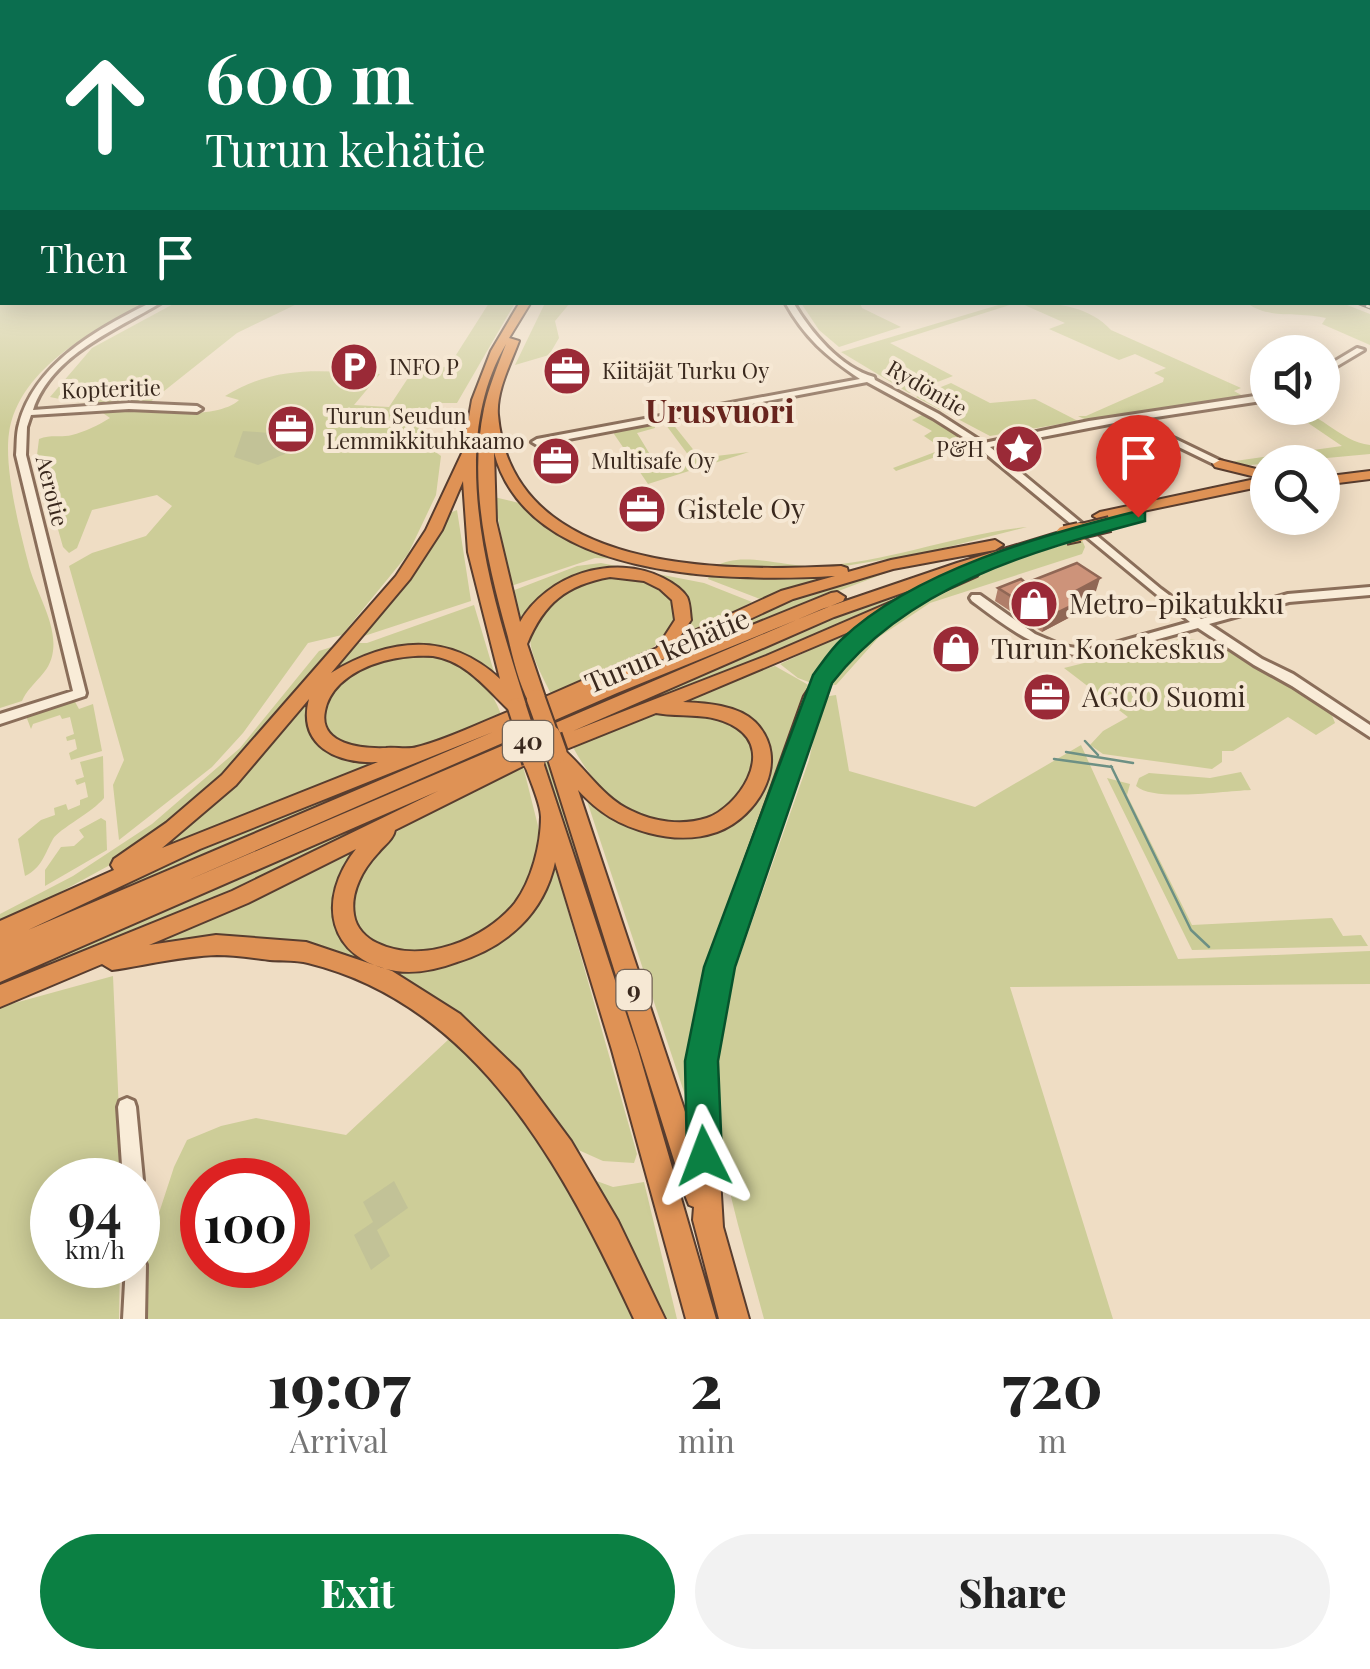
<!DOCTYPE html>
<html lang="en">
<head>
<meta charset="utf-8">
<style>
	:root { --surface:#fff; --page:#f2f2f2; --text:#222; --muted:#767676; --accent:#0b8043 }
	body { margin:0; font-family:"Playfair Display",serif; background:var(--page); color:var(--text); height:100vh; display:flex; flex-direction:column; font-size:38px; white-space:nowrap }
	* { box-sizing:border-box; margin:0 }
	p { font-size:32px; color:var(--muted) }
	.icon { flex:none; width:55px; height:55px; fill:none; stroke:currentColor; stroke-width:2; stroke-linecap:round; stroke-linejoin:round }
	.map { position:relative; height:1319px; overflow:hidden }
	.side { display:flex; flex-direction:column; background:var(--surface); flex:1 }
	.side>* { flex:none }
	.guide { position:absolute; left:0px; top:0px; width:1370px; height:305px; box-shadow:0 5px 25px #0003; background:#0b6e4f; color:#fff; overflow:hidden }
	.buttons { position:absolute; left:1250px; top:335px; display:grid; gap:20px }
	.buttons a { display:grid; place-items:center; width:90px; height:90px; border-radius:50%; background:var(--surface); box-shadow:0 5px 25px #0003; font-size:50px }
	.speed { position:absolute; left:30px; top:1158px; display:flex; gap:20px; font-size:50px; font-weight:700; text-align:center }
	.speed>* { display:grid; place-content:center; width:130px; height:130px; border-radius:50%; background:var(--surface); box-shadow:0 5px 25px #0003; line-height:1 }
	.speed small { font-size:25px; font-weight:400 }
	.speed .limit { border:15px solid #d22; background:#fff; color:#111 }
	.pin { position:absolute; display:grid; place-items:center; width:85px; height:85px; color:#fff; margin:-102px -42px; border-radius:50% 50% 50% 0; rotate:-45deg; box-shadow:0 0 10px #0007 }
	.pin .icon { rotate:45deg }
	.me { position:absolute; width:110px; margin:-55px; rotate:357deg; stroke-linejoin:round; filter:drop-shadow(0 0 8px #0008) }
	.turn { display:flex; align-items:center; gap:35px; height:210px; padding:0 40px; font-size:45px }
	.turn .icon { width:130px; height:130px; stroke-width:2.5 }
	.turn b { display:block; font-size:70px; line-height:85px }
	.then { display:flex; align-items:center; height:95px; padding:0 40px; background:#0003; gap:20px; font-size:38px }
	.eta { display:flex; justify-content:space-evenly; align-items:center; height:170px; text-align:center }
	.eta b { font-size:60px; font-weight:800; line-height:70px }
	.primary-button { display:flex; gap:20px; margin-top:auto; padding:20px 40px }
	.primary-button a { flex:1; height:115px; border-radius:60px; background:var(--accent); color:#fff; font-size:40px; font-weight:800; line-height:115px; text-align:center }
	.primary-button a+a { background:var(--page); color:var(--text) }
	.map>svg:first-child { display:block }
</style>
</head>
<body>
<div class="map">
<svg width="1370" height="1319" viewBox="0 0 1370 1319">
	<rect width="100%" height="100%" fill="#efddc4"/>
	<path fill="#cdcd98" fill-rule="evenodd" d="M 0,243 L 2,302 L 151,303 C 97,327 19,367 9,433 C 4,467 19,528 28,562 C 34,589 57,622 53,651 C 50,675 31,681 22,701 L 0,708 Z
		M 177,302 L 299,303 L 237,333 L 149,403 L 74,402 L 50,397 L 92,348 Z
		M 489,303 L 515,303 L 457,403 L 434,403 L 419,440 L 441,456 L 436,495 L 408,554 L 342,635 L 308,643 L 243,733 L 212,767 L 119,840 L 113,785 L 124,760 L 69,566 L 92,553 L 146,536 L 172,506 L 157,495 L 92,510 L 77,548 L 69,553 L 63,547 L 37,455 L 39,439 C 51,434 60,438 72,435 C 84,432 99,425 110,418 L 100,411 C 137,409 214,423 239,400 L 225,396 C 278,364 321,371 380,374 L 354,405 L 389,407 L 408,378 L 406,374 L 449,366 Z
		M 545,303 L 570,303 L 555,321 L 559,338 L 549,355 L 515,365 Z
		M 801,303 L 860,303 L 862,308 L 901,327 L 839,347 L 819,330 Z
		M 1005,303 L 1016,303 L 890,343 L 953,376 L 909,393 L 841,352 Z
		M 1020,303 C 1052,302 1088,305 1111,330 L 1241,388 L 1234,391 L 1243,396 L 1086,420 L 1078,416 L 1086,416 L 1163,382 L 1164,378 L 1154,373 L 1166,368 L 1135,354 L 1119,360 L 1049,329 L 1065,323 Z
		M 1247,303 L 1342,303 L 1370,314 L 1370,345 L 1322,324 L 1326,318 C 1300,311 1269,320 1247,303 Z
		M 951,383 L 990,403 L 1035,399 L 1078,421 L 990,436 L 916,397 Z
		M 1286,408 C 1318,408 1339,442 1370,445 L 1370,454 L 1239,466 L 1228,462 L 1342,446 Z
		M 702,413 L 699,420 L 672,423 L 700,458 L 749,452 L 648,484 L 614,434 L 615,430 L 654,423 L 655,428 L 637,433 L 660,471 L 695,464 L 663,421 Z
		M 922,415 L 932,417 L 969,445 L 896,471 L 893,468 L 943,449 L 924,436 L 932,431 L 912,420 Z
		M 494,497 L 519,503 L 574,539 L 702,572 L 691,576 L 618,559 L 595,558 L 511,586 Z
		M 457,510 L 471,601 L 358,638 L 447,514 Z
		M 1027,527 L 924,553 L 845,566 L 715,567 C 739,550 784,567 813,566 C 886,564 955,534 1027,527 Z
		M 1082,540 L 1085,547 L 1082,554 L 930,603 L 879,637 L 836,685 L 827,684 C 866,605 1003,561 1082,540 Z
		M 601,563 L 704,583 L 752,602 L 675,642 L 687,625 L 665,581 L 591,573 L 522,621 L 512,591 L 577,566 Z
		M 904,566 L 734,631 L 0,943 L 148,867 L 726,624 L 824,586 Z
		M 962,572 L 766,658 L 515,757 L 292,867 L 0,990 L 0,982 L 662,690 L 852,611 Z
		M 710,573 L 845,573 L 760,599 L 708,579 Z
		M 607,577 C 636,576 657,584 676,606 C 672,659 594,677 552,696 C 544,679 530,656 530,637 C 532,601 579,585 607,577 Z
		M 474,605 L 497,682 C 464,644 439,646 393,654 C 379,657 361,658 348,664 C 315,680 285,731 330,752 C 347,760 373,758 391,760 L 239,817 L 121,871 L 153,849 L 355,643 L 367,643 Z
		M 877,619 L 814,684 L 798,678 L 780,664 Z
		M 1180,639 C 1227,637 1289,683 1330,710 L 1335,723 L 1316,735 L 1288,717 L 1233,751 L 1222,751 L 1222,762 L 1212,769 L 1103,754 L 1090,745 L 1103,731 L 1128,717 L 1064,668 Z
		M 341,644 L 222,779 L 121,859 L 0,925 L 0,914 L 73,876 L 152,824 L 240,748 L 319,651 Z
		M 438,655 C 469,667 491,684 502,717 L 415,748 L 392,752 L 338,744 L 322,725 C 328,658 383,657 438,655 Z
		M 775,666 L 812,687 L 691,1102 L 687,1101 L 584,792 L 619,821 L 662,835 L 744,815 L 759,801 L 771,772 L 767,742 L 727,708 L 680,701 L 709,687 Z
		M 836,695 L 849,771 L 975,807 L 1081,745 L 1178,959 L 1370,951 L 1370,984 L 1010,987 L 1113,1319 L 764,1319 C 737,1217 699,1114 722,1007 L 809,760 L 823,697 Z
		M 74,700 L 79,709 L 93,704 L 102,751 L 71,760 L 69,753 L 77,749 L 75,739 L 67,741 L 66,737 L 74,734 L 70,717 L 62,719 L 60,715 L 33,724 L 31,729 L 26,716 Z
		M 658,711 C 698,715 739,712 758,754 L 745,796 C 732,804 718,816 704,821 C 647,843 593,789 571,743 Z
		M 103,756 L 104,798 C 93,812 59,829 53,839 C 45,853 42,868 25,876 L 18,839 L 41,820 L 55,815 L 54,808 L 66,804 L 68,810 L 80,805 L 80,800 L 88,797 L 85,782 L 77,785 L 75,780 L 84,777 L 80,762 Z
		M 549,760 L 669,1130 L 659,1132 L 625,1012 L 544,762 Z
		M 523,766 L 543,846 L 519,906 L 459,948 L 399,955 L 360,934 C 356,926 350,915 349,905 C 345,838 474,789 523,766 Z
		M 1241,772 L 1251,790 C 1223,791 1154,802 1136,786 L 1139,778 L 1149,773 L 1210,778 Z
		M 1107,778 L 1130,784 L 1127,795 L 1192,925 L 1332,918 L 1343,936 L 1361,935 L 1368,946 L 1192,950 Z
		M 101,818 L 106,821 L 107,850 L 45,886 L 45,870 L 61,847 L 74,846 L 84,837 L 79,830 Z
		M 376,834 L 338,883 L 373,961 L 489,946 L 553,858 L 637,1154 L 634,1163 L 603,1161 L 574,1148 L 532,1098 L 352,960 L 127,951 Z
		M 113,976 L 122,1180 L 52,1180 L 52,1265 L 120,1265 L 119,1319 L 0,1319 L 0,1007 Z
		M 449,1039 C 530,1114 590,1218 633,1319 L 145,1319 L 145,1256 L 174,1167 L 187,1140 L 221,1126 L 256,1118 L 346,1135 ZM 202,1180 L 288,1180 L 288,1265 L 202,1265 Z
		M 594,1180 L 613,1187 L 644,1182 L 677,1319 L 657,1319 L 591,1182 Z"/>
	<path fill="#c2c297" d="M 243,431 L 269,433 L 302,447 L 258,465 L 234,457 Z
		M 394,1181 L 408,1208 L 377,1230 L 390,1256 L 371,1270 L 354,1235 L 373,1222 L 363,1202 Z"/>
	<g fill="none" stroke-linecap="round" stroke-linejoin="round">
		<path stroke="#6d9084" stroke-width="2.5" d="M 1085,741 L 1098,755
			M 1066,752 L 1133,763
			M 1054,759 L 1112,767
			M 1111,766 L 1191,930 L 1209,947"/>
		<g stroke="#8a6e5a" stroke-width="6">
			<path id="minor" d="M 152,302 L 162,302 C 116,330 52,354 33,410 L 129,403 L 197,406 L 202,409 L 197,412 L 129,409 L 31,415 L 27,427 L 26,455 L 86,693 L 85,696 L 0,724 L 0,714 L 73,691 L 16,455 C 17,445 16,434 19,424 C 35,363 99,328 152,302 Z
				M 785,302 L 793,302 C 810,332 841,368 874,377 L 875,380 L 939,414 L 984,443 L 1089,421 L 1268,394 L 1268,400 L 1136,420 L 1223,462 L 1225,464 L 1220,467 L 1125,421 L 990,447 L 1161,589 L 1201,619 L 1288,594 L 1370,587 L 1370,595 L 1289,602 L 1209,624 L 1262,659 L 1293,674 L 1370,725 L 1370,737 L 1292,686 L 1254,665 L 1198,628 L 1094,657 C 1042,655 1012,631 972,601 L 970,598 L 972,595 L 980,595 L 1035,634 L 1063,646 L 1076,648 L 1094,649 L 1190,622 L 974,444 L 933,418 L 867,382 L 537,445 L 532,442 L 537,439 L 860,379 C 826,356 805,338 785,302 Z
				M 1357,348 L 1364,350 L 1322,375 L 1322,369 Z
				M 127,1098 L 134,1101 L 136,1107 L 143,1180 L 138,1188 L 138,1180 L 123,1180 L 118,1107 L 120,1101 Z
				M 138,1255 L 143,1258 L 146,1265 L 145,1319 L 123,1319 L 126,1265 L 138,1265 Z"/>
		</g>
		<g stroke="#583d2f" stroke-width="4">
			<path id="highway" d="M 520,302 L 531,302 L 509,338 L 519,341 C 511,363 496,391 498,415 C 512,574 723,572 841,566 L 847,568 L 848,572 L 891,560 L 995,540 L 1003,545 L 995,550 L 893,569 L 793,599 L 622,678 L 831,593 L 837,592 L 845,597 L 843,601 L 617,693 L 186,881 L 822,609 L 957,563 L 1060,532 L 1065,530 L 1073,535 L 1070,538 L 972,568 L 979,573 L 977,576 L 883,618 L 887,622 L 885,626 L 845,660 L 822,696 L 731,967 L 717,1028 L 715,1096 L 723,1227 L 749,1319 L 719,1319 L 693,1220 L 694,1207 L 689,1205 L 685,1195 L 547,756 L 542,759 L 638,1050 L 716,1319 L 686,1319 L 612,1050 L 555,862 C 544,914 506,947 457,962 C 438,969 417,974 396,971 C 327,959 316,900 356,849 L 248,903 L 149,945 L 216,935 L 306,942 L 392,971 L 460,1014 L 519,1071 L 571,1141 L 618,1221 L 665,1319 L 634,1319 C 565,1172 479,1005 308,963 C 296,960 283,961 270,960 C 253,958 235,955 217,955 C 183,956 146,965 112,970 L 102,964 L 0,1007 L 0,985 L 232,891 L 438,791 L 0,982 L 0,921 L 114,870 L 111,865 L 114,859 L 166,823 L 222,775 L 396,576 L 426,530 L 463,451 L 472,400 L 491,351 ZM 506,344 C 498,365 488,389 484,409 C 468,485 488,564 508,637 C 513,659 519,683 529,703 L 526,705 C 492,598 444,449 506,344 ZM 494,452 C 527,580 729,582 835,576 L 781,591 L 679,638 L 691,620 C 690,613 690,603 687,597 C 682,589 671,582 663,578 C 613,553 547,575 520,622 L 496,521 ZM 463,481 L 468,552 L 500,679 C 448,631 389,638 331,673 L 410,579 L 442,530 ZM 956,574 L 766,656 L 573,731 L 834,617 ZM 610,577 L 644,581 L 660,589 L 672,600 L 675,620 L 657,648 L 545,697 L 527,644 C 544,603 566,585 610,577 ZM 863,626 L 833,652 L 804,696 L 707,967 L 693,1028 L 690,1127 L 578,790 C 599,813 619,825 649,833 C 672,839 694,840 717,832 C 759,817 792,759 755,722 C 738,705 705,703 683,702 ZM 433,656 C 466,661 487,689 510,711 C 480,723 448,739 417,747 C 408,750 396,747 386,748 C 363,749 318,745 325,711 C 327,700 332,692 340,684 C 363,662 402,654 433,656 ZM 309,699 C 297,746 337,764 378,762 L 162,848 L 236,785 ZM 656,713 C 684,718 711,711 737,728 C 775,753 738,807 707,818 C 683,826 654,822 632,811 C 604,799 586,769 564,750 ZM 493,732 L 28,930 L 200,849 ZM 525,765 C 529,778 541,804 541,817 C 541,844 532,880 515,903 C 485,940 422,965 377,943 C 366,938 356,928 354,915 C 350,892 363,869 378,853 C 385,844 393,840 395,830 Z
				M 1220,460 L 1268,472 L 1268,485 L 1100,520 L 1093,516 L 1100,512 L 1260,478 L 1215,467 L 1213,464 Z
				M 1370,471 L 1370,479 L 1322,485 L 1322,477 Z"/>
		</g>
		<use href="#minor" fill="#f9ecd8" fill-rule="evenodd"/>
		<use href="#highway" fill="#df9255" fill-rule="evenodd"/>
		<g stroke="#3a291e" stroke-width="5">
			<path id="rail" d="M 1357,302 L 1370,307"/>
		</g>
		<use href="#rail" stroke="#f6e8d4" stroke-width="2.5" stroke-dasharray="5" stroke-linecap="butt"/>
		<g stroke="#583d2f" stroke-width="18" stroke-linecap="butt">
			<path id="highway-bridge-far2" d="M 1069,534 L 1110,524"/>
		</g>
		<g stroke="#583d2f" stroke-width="22" stroke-linecap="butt">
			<path id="highway-bridge-far1" d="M 1065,535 L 1079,532
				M 536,699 L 550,738
				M 517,707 L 527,738"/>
		</g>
		<g stroke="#583d2f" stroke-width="26" stroke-linecap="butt">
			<path id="highway-bridge" d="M 526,736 L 534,762
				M 550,736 L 556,753"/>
		</g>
		<use href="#highway-bridge-far2" stroke="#df9255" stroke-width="14"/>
		<use href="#highway-bridge-far1" stroke="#df9255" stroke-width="18"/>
		<use href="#highway-bridge" stroke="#df9255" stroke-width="21"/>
	</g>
	<path fill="#b07e69" d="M 1026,583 L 1096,591 L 1081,599 L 1083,600 L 1078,613 L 1042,632 L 995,601 L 998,588 Z"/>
	<path fill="#906755" d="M 1100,578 L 1096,591 L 1068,606 L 1072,593 Z
		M 1083,600 L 1078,613 L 1042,632 L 1046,618 Z"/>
	<path fill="#cd937a" stroke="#906755" stroke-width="2.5" d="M 1077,563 L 1100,578 L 1072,593 L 1083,600 L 1046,618 L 998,588 L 1021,579 L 1026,583 Z"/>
	<linearGradient id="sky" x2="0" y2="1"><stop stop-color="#8dbad4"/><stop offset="0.57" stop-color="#f8f0e4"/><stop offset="1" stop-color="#f8f0e4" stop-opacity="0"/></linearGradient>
	<rect width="1370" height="427" fill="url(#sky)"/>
	<path fill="#0b8043" stroke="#07532c" stroke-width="2.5" d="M 1138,511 L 1145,513 L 1145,521 C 1031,551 907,586 832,683 L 735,967 L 718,1061 L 722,1156 L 717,1168 L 704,1173 L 692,1168 L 687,1156 L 685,1061 L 704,967 L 813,675 C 822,663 831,649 842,639 C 913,571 1045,534 1138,511 Z"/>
	<defs>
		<g id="parking-disc" transform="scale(2.5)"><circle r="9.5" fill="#9a2a37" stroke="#f6e8d4"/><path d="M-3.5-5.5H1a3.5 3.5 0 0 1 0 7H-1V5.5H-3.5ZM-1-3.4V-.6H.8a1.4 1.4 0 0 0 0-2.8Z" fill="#fff"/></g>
		<g id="office-disc" transform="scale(2.5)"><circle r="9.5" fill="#9a2a37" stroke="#f6e8d4"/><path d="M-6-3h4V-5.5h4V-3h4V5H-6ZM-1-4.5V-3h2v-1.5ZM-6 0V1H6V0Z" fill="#fff"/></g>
		<g id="sight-disc" transform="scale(2.5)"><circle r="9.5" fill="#9a2a37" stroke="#f6e8d4"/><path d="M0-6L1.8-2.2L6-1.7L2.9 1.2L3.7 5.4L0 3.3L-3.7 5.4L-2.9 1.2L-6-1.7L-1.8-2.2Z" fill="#fff"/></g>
		<g id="shop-disc" transform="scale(2.5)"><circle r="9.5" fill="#9a2a37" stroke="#f6e8d4"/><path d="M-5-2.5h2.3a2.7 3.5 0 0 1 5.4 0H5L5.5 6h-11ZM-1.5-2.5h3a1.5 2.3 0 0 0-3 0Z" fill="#fff"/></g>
	</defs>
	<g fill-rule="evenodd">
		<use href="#parking-disc" x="354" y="367"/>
		<use href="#office-disc" x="567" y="371"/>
		<use href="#office-disc" x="291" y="429"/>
		<use href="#sight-disc" x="1019" y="449"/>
		<use href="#office-disc" x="556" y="461"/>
		<use href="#office-disc" x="642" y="509"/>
		<use href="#shop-disc" x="1034" y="604"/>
		<use href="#shop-disc" x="956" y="649"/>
		<use href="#office-disc" x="1047" y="697"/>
	</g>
	<g text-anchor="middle" stroke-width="8" stroke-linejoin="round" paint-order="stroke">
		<g font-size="22" fill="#3a291e" stroke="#f6e8d4" text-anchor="start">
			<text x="389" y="375">INFO P</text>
			<text x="602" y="379">Kiitäjät Turku Oy</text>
			<text x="326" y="424">Turun Seudun<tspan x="326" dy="25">Lemmikkituhkaamo</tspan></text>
			<text x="984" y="457" text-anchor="end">P&amp;H</text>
			<text x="591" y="469">Multisafe Oy</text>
		</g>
		<g font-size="22" fill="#3a291e" stroke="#f6e8d4">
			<text transform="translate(927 388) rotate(30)" y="8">Rydöntie</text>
			<text transform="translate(111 389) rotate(-2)" y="8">Kopteritie</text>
			<text transform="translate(52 491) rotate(76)" y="8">Aerotie</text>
		</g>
		<g fill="#f6e8d4" stroke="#726255" stroke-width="2.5">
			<rect x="503" y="721" width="50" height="40" rx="8"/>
			<rect x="616.5" y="970" width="35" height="40" rx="8"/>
		</g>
		<g font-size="25" font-weight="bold" fill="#3a291e">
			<text x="528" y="750">40</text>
			<text x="634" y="999">9</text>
		</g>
		<g font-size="28" fill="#3a291e" stroke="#f6e8d4" text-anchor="start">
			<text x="677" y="519">Gistele Oy</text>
			<text x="1069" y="614">Metro-pikatukku</text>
			<text x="991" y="659">Turun Konekeskus</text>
			<text x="1082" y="707">AGCO Suomi</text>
		</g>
		<g font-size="28" fill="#3a291e" stroke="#f6e8d4">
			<text transform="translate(667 651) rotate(-23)" y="10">Turun kehätie</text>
		</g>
		<g font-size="32" font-weight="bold" fill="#67241d" stroke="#f6e8d4">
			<text x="720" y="423">Urusvuori</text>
		</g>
	</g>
</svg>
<div class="buttons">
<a><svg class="icon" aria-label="sound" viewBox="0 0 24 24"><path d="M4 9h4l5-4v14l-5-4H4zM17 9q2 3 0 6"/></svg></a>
<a><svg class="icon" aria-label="search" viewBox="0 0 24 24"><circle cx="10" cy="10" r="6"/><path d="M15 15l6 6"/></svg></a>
</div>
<div class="speed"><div>94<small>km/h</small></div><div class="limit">100</div></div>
<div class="pin" style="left:1138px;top:517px;background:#d93025"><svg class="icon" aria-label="arrive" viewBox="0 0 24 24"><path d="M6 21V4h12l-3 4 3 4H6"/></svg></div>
<svg class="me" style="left:704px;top:1156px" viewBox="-20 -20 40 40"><path d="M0-17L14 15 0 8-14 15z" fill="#0b8043" stroke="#fff" stroke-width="4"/></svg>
<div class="guide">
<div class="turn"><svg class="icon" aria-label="ahead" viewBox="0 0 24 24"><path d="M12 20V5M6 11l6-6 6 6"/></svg><div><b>600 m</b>Turun kehätie</div></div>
<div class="then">Then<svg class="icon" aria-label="arrive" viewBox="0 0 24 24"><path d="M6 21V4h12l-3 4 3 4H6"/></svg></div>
</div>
</div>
<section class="side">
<div class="eta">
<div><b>19:07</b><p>Arrival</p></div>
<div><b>2</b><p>min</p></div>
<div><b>720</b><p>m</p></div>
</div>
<div class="primary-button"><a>Exit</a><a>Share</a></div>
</section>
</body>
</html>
